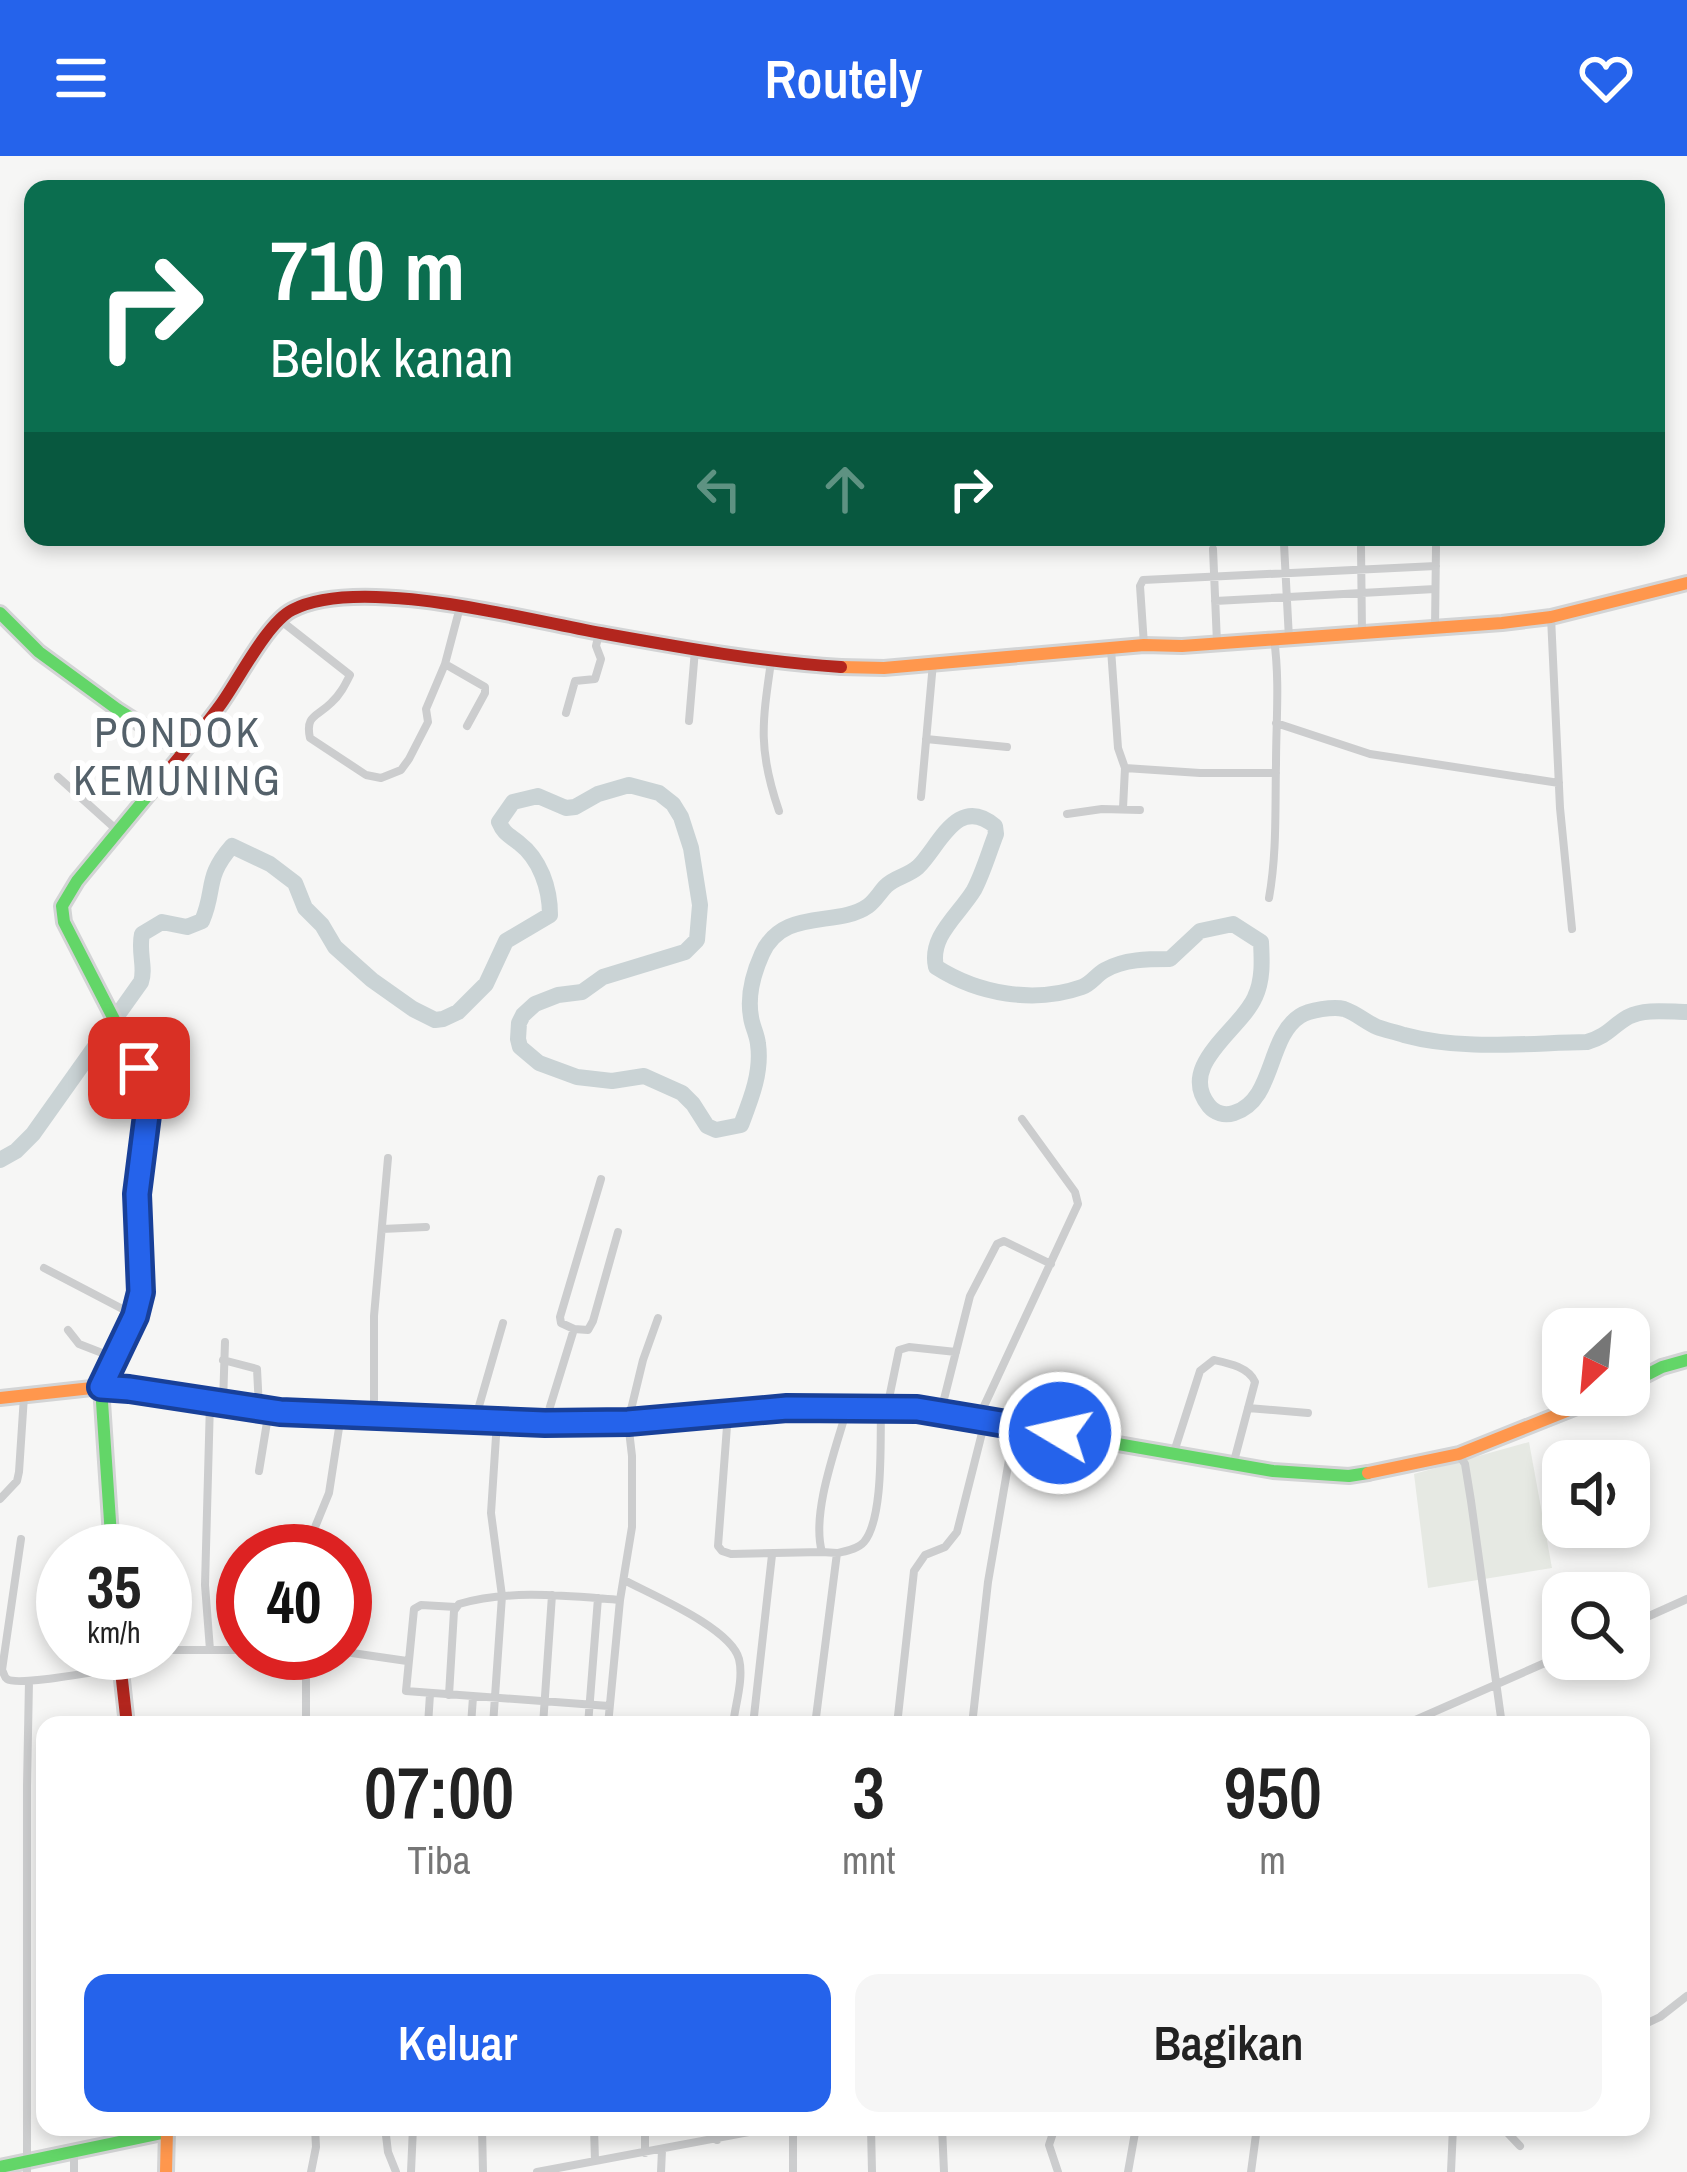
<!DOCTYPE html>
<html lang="id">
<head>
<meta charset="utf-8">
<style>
	:root { --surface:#fff; --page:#f6f6f6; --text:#222; --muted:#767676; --accent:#2563eb }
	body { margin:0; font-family:"Archivo Narrow",sans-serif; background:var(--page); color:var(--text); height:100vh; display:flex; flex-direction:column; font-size:45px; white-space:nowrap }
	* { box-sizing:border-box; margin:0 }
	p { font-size:39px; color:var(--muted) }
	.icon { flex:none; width:66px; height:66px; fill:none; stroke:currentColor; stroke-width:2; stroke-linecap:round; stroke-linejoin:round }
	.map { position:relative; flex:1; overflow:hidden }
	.details { position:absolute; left:36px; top:1560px; width:1614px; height:420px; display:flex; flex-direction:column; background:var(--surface); border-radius:24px; box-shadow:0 6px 18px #0003 }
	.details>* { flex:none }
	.hud { position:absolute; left:24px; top:24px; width:1641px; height:366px; border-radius:24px; box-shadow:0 6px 18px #0003; background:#0b6e4f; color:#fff; overflow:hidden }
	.needle { width:78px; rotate:206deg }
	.buttons { position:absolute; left:1542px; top:1152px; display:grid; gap:24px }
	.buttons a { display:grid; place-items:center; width:108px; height:108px; border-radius:24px; background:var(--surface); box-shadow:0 6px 18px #0003; font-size:60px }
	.speed { position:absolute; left:36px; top:1368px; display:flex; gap:24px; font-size:60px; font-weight:700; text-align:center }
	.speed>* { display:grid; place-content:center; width:156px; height:156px; border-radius:50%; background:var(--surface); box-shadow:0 6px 18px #0003; line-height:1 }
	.speed small { font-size:30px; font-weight:400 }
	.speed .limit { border:18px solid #d22; background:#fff; color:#111 }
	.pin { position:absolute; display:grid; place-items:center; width:102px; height:102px; color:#fff; margin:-51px; border-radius:24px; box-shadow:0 6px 18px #0006 }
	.me { position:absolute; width:132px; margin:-66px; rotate:279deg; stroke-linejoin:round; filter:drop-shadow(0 0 9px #0008) }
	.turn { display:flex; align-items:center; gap:42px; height:252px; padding:0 48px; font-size:54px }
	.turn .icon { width:156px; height:156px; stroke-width:2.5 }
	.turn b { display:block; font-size:84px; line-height:102px }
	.lanes { display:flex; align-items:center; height:114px; padding:0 48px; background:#0003; justify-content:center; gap:60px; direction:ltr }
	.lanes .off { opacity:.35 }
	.eta { display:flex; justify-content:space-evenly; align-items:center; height:204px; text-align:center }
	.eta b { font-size:72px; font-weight:600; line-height:84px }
	.button { display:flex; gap:24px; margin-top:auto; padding:24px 48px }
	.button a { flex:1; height:138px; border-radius:24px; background:var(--accent); color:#fff; font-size:48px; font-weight:600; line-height:138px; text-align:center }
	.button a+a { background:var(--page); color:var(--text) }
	header { display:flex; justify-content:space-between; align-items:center; height:156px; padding:0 48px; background:var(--accent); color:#fff; font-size:54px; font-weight:600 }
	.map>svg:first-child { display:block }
</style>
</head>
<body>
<header><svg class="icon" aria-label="menu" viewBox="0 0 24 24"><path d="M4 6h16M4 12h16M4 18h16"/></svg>Routely<svg class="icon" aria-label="heart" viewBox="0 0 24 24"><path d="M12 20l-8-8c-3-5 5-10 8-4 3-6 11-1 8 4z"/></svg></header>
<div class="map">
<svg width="1687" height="2016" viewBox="0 0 1687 2016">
	<rect width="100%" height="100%" fill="#f6f6f5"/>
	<path fill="#e6e9e3" d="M 1529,1286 L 1552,1412 L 1428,1432 L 1414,1318 Z"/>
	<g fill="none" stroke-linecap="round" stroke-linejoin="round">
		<path stroke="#cad3d5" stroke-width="16" d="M 0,1004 L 16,995 L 33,978 L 141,826 C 146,812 138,796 142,778 L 162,766 L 187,771 L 202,765 C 216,733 204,722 232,690 L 270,708 L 295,727 L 305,752 L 322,769 L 335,791 L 372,824 L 413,853 L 435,864 L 443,863 L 458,856 L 486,828 L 506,785 L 550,759 C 550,732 540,703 519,687 C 509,679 504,678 499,666 L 513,646 L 538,640 L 566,652 L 575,651 L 598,638 L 629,629 L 659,637 L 673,648 L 681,661 L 691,692 L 700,749 L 697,784 L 685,796 L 603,821 L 582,836 L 558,839 L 535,848 L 523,859 L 519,867 L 518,883 L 520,891 L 539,907 L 577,921 L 612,925 L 644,920 L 682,937 L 693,948 L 707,970 L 716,974 L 741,969 C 751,943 762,916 758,888 C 757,878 752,870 751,861 C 747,839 753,818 762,798 C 783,751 837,772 868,750 C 875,745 880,736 886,730 C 895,721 908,720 918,711 C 939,691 957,638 995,670 L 996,678 C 989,696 983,717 974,734 C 959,759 929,780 936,811 C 978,838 1034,848 1082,831 C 1091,828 1096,819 1105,814 C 1124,803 1148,803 1170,803 L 1200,775 L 1233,768 L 1261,786 C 1262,805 1263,824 1255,841 C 1241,874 1176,909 1209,950 C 1215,957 1224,960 1234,957 C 1275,944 1267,881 1300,860 C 1309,854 1334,850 1344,853 C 1356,857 1366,866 1377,871 C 1385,874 1395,876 1404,879 C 1463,895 1526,887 1587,886 C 1608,880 1612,870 1628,861 C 1645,852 1670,856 1687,856"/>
		<g stroke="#d3d4d5" stroke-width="18">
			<path id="fast" d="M 0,457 L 39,496 L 117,553 L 183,595
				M 1629,1228 L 1662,1211 L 1687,1204
				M 587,1266 L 628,1266 L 787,1252 L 917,1253 L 1273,1315 L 1349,1320 L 1368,1317
				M 112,1395 L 101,1231 L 139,1146 L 142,1103 L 138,1038 L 149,951 L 139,912 L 64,766 L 62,750 L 77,725 L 153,633
				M 0,2011 L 167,1976"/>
		</g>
		<g stroke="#d3d4d5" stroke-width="18">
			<path id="slow" d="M 841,511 L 884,512 L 1144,489 L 1182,490 L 1502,467 L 1551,461 L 1687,427
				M 0,1242 L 101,1231 L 280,1255 L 587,1266
				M 1368,1317 L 1459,1298 L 1607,1239
				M 166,2016 L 167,1974"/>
		</g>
		<g stroke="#d3d4d5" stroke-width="18">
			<path id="jam" d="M 153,633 C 176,605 200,577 221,548 C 239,523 267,467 292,454 C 360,418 530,465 606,478 C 684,492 762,506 841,511
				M 119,1497 L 127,1569"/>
		</g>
		<path stroke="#cccdce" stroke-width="8" d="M 1284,388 L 1289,483
			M 1361,391 L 1362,477
			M 1213,393 L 1217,487
			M 1215,445 L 1435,433
			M 1551,461 L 1560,652 L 1572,773
			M 280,464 L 350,519 C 345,529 340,539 331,547 C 317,561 305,559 310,582 L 366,619 L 381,622 L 401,614 L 409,603 L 428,566 L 426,553 L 445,508 L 460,451
			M 1435,472 L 1436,391
			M 1144,489 L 1140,430 L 1143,424 L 1436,410
			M 1111,493 L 1118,592 L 1125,612 L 1123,652
			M 771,506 C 762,568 758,594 779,655
			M 445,508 L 485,531 L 485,537 L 467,570
			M 566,557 L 575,525 L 595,523 L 601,503 L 596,490 L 599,477
			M 689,565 L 695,494
			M 1276,567 L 1370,598 L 1559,627
			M 926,583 L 1007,591
			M 1125,612 L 1200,617 L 1276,617
			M 58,621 L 118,675
			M 921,641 L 933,507
			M 1067,658 L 1102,653 L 1140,654
			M 1269,742 C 1277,697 1275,653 1276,608 C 1276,566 1280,525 1274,483
			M 601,1023 L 560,1161 L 561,1167 L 574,1173 L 588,1174 L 593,1165 L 618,1076
			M 382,1073 L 426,1071
			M 44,1112 L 134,1159
			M 68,1174 L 79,1188 L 115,1202
			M 223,1204 L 257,1213 L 259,1252
			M 223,1247 L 225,1186
			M 887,1252 L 899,1194 L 909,1191 L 956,1196
			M 1248,1252 L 1308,1257
			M 941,1255 L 970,1140 L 997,1088 L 1004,1085 L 1051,1108
			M 728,1257 L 718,1390 L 722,1395 L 731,1398 L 822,1396
			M 374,1260 L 374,1160 L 388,1002
			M 978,1263 L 1078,1048 L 1075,1036 L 1022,963
			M 475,1264 L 503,1167
			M 545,1267 L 574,1173
			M 1174,1296 L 1200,1215 L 1214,1204 C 1228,1207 1249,1211 1255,1226 L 1233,1309
			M 1459,1299 L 1465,1308 L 1471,1345 L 1502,1569
			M 259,1315 L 269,1254
			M 0,1343 L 17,1325 L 19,1316 L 24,1240
			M 21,1383 L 2,1514 C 4,1517 4,1521 7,1523 C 18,1531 103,1514 120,1512
			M 309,1395 L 311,1381 L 329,1337 L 341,1259
			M 838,1397 C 846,1395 858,1393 864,1386 C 884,1362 880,1284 881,1253
			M 624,1424 C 652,1439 731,1472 739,1503 C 744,1523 735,1549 733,1569
			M 456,1451 L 421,1449 L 414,1453 L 406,1535 L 609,1550
			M 1629,1469 L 1687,1443
			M 165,1494 L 243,1494
			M 210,1494 L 205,1429 L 210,1246
			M 345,1496 L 407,1505
			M 306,1497 L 306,1569
			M 449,1539 L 454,1455 L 459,1448 C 511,1433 567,1440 620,1444
			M 428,1569 L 430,1538
			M 471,1569 L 473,1541
			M 493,1569 L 502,1440 L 491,1357 L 497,1265
			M 543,1569 L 552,1439
			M 588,1569 L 598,1442
			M 608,1569 L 620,1444 L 632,1371 L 632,1300 L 628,1266 L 643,1204 L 658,1162
			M 753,1569 L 772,1399
			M 815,1569 L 837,1397 L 822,1396 C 811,1357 836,1292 847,1253
			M 897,1569 L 914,1415 L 925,1399 L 945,1391 L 957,1376 L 985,1265
			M 972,1569 L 988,1426 L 1015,1269
			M 1404,1569 L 1563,1499
			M 1641,1870 L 1660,1861 L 1687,1840
			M 385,1971 L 388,1996 L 396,2016
			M 482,1971 L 483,2016
			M 594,1971 L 595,2005
			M 716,1971 L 717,1984
			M 793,1971 L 793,2016
			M 871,1971 L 872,2016
			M 942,1971 L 944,2016
			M 1055,1971 L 1049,1989 L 1058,2016
			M 1502,1971 L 1520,1990
			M 74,1997 L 74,2016
			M 645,1997 L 645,1971
			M 27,2016 L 27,1630 L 29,1525
			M 311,2016 L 316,1991 L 315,1971
			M 411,2016 L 413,1971
			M 537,2016 L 776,1971
			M 661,2016 L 662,1994
			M 1128,2016 L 1136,1971
			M 1251,2016 L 1257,1971
			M 1451,2016 L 1453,1971"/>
		<use href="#fast" stroke="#63d668" stroke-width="12"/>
		<use href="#slow" stroke="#ff974d" stroke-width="12"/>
		<use href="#jam" stroke="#b3261e" stroke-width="12"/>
	</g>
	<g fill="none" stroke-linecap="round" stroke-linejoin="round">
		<g stroke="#184099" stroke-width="30">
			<path id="route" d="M 139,912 L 148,951 L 137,1038 L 141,1136 L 135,1160 L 101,1231 L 129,1233 L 280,1256 L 545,1267 L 628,1266 L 787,1252 L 917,1253 L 1060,1277"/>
		</g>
		<use href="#route" stroke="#2563eb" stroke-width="21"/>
	</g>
	<g text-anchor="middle" stroke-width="12" stroke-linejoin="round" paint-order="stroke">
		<g font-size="42" letter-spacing="3" fill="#54616a" stroke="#fff">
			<text x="178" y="591">PONDOK<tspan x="178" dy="48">KEMUNING</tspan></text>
		</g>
	</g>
</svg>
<div class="buttons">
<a><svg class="needle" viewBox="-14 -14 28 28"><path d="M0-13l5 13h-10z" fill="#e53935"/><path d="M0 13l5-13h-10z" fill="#767676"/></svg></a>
<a><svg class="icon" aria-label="sound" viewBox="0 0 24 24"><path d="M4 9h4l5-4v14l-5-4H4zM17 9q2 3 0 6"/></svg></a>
<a><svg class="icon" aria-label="search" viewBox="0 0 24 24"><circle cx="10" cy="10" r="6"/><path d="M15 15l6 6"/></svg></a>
</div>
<div class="speed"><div>35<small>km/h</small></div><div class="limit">40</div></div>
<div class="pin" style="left:139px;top:912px;background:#d93025"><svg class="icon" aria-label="arrive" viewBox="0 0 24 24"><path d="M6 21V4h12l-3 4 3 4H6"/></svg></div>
<svg class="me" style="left:1060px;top:1277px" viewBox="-20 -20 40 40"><circle r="17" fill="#2563eb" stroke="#fff" stroke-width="3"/><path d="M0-11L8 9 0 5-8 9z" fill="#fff"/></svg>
<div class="hud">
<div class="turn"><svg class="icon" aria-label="right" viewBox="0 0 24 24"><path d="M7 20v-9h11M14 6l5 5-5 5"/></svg><div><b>710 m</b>Belok kanan</div></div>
<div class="lanes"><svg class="icon off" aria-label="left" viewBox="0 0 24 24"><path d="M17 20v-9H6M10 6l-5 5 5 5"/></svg><svg class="icon off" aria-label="ahead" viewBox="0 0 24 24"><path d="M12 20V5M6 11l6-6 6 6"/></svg><svg class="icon" aria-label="right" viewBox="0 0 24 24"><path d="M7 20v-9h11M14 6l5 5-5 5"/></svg></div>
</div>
<section class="details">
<div class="eta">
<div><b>07:00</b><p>Tiba</p></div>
<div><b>3</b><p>mnt</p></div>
<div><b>950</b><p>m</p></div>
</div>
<div class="button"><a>Keluar</a><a>Bagikan</a></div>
</section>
</div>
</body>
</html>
